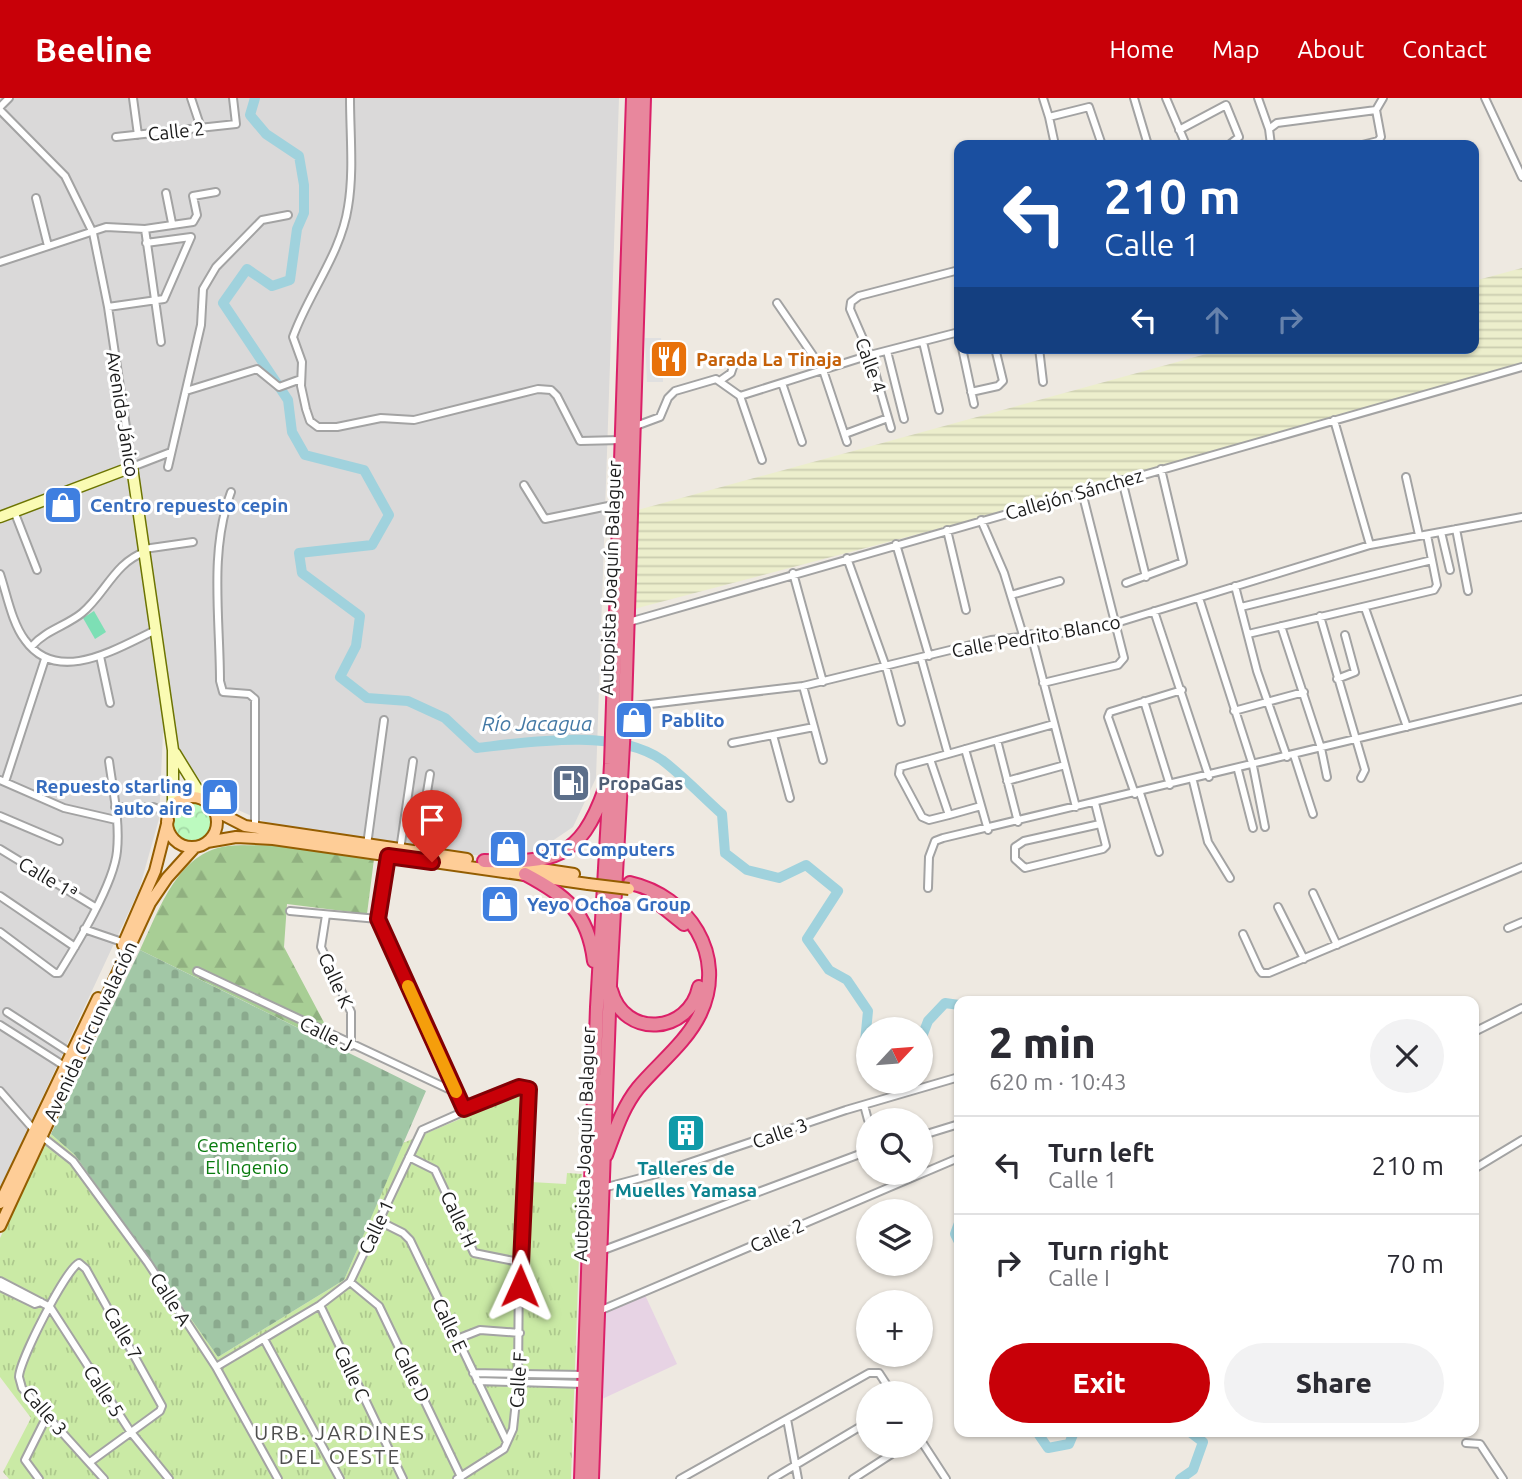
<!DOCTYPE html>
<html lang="en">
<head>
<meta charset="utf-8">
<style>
	:root { --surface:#fff; --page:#f2f2f3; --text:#2b2b33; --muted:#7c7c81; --line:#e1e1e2; --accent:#c80008 }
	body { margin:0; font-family:Ubuntu,sans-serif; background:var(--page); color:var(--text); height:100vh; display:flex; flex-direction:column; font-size:26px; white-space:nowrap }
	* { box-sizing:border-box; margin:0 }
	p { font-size:23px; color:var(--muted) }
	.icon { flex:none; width:38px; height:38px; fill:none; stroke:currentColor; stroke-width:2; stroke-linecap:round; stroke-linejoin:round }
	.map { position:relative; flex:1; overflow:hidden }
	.panel { position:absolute; left:954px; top:898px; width:525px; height:441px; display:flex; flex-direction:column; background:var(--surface); border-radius:14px; box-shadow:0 2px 5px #0004 }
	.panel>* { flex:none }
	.hud { position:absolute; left:954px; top:42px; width:525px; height:214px; border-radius:14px; box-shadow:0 2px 5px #0004; background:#1a4fa0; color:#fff; overflow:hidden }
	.needle { width:46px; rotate:64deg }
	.fabs { position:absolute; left:856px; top:919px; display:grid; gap:14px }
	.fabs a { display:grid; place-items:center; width:77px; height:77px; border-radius:50%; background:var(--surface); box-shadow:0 2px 5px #0004; font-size:35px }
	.pin { position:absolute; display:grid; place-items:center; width:60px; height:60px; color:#fff; margin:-72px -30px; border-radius:50% 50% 50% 0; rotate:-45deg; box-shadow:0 0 7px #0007 }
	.pin .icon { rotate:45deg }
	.me { position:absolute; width:77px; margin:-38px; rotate:1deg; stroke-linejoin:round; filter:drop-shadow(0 0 5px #0008) }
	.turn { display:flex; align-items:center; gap:24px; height:147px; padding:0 35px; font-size:32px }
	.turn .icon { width:91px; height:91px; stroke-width:2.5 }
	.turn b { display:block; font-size:49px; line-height:60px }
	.lanes { display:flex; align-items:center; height:66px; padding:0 35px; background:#0003; justify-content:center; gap:35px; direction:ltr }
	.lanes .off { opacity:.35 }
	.round { display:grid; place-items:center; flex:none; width:74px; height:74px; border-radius:37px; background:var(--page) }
	.headline { display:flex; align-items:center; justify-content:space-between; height:119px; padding:0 35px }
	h1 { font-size:42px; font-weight:800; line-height:52px }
	.cta { display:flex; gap:14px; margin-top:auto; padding:14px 35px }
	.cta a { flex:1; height:80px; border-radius:42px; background:var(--accent); color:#fff; font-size:28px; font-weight:800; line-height:80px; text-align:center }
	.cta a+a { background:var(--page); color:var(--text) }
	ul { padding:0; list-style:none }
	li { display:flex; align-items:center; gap:21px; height:98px; padding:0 35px; border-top:2px solid var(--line) }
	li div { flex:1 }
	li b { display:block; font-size:26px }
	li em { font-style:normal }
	header { display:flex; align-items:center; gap:42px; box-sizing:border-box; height:98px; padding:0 35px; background:var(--accent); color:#fff }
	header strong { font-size:33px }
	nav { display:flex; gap:38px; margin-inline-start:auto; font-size:24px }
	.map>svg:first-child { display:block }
</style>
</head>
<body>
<header>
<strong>Beeline</strong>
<nav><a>Home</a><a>Map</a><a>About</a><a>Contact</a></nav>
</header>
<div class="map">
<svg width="1522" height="1381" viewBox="0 0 1522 1381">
	<defs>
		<pattern id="farmland-rules" width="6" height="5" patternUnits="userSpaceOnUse" patternTransform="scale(1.75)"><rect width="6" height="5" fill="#eceecc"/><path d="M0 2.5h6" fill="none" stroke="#caccaf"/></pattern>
		<pattern id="grass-tufts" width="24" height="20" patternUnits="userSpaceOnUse" patternTransform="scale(1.75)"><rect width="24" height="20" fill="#caeaa5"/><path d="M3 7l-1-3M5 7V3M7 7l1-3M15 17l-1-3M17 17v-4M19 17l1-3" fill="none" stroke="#adc88d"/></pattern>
		<pattern id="forest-firs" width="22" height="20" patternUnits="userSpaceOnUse" patternTransform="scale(1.75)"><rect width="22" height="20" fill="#a8ce95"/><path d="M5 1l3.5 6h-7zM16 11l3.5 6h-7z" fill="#90b080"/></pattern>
		<pattern id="cemetery-stones" width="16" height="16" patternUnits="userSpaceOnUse" patternTransform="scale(1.75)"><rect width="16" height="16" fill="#a2c7a6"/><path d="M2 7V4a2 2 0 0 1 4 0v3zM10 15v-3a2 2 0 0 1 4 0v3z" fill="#8baa8e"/></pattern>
		<pattern id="park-crowns" width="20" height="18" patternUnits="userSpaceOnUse" patternTransform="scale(1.75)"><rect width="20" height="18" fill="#bcfabf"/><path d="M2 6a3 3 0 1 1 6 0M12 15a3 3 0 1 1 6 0" fill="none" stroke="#a1d6a4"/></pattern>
	</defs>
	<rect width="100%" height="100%" fill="#eee9e1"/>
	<path fill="#dad9d9" d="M 0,0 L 619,0 L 596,680 L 573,729 L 530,758 L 482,758 L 276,729 L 216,702 L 163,635 L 159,721 L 139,792 L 0,1090 Z"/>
	<path fill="#e7d3e4" d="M 645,1197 L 677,1266 L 600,1302 L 603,1216 Z"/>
	<path fill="url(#farmland-rules)" d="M 1522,170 L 1522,268 L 1074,395 L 634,511 L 634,413 L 1228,250 L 1474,250 L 1474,183 Z"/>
	<path fill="url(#grass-tufts)" d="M 534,990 L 531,1084 L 566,1086 L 567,1075 L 582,1076 L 571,1381 L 9,1381 L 3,1374 L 31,1320 L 0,1279 L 0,1140 L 51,1036 L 75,1057 L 218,1259 L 344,1182 L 403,1045 Z"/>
	<path fill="url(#forest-firs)" d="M 272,747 L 374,761 L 367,816 L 287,806 L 284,849 L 337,949 L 140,852 C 158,815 176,758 222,749 C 238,746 256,748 272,747 Z"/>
	<path fill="url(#cemetery-stones)" d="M 140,852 L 426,993 L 344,1182 L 218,1259 L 75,1057 L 51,1036 Z"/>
	<path fill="url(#park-crowns)" d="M171 724a21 21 0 1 1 42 0a21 21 0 1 1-42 0Z"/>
	<path fill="#7ddfb5" d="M 94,513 L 106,534 L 95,541 L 83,520 Z"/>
	<path fill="#e0e0e0" d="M 645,240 L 661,240 L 663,284 L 647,284 Z"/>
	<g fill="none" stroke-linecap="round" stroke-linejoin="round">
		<path stroke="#a0d2dd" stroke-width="10" d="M 255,0 L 250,17 L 266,36 L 299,58 L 304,87 L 304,115 L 297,131 L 290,182 L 272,188 L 247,171 L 223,205 L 288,302 L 292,334 L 305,357 L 364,372 L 389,417 L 372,447 L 299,455 L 302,475 L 360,518 L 356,548 L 340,579 L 367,600 L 408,603 L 445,620 L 477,650 C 529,644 616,630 662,662 C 683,678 702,698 722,716 L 725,755 L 747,772 L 779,780 L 806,767 L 838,793 L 807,841 L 829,872 L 847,882 L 868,913 L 865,944 L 868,947
			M 920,944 L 928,923 L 945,905 L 959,907
			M 959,1125 L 955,1136 L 959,1144
			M 1037,1334 L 1048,1350 L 1069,1346 L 1074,1334
			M 1180,1381 L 1193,1372 L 1203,1344 L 1190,1334"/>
		<g stroke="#a3a3a3" stroke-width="10">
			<path id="street" d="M 133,0 L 138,37
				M 191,0 L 201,30
				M 350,0 C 350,36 354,74 348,109 C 341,156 308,196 293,239 L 302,264 L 301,288 L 306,311 L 310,323 L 318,329 L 337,329 L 381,320 L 414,322 L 538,291 L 551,292 L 557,298 L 580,343 L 621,342
				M 1043,0 L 1049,19
				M 1134,0 L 1148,47
				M 1166,0 L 1186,47
				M 1258,0 L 1269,31
				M 1485,0 L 1522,79
				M 0,9 L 9,0
				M 0,12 L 65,78 L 93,135 L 108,209 L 132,369 L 171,354
				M 1179,32 L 1226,7 L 1239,39 L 1229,47
				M 116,39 L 236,26 L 233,0
				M 1055,47 L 1049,19 L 1089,9 L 1102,47
				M 1271,47 L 1269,31 L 1277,25 L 1376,12 L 1383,0
				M 1362,47 L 1378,43 L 1381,39 L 1376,12
				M 166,95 L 172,125
				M 36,100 L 48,148
				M 145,131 L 161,244
				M 146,145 L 191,139
				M 0,164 L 106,129 L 145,131 L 193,124 L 197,117 L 193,98 L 216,94
				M 777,205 L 823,272 L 847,344
				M 108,209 L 164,201 L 191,139
				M 923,244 L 939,312
				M 962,250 L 974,306
				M 1039,250 L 1043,284
				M 1106,250 L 1119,250
				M 887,253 L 904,321
				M 721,282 L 731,275 L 734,266
				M 782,285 L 802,344
				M 186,293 L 257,271 L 279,289 L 301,281
				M 971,294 L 998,288 L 1003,283 L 995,250
				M 740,298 L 762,362
				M 1334,322 L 1370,447
				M 633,329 L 660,319 L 668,300 L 675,293 L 716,281 L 740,298 L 870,257 L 959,234
				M 891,330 L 870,257 L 850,211 L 851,204 L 859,198 L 959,172
				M 845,336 L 888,320
				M 168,369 L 201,227 L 203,191 L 216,169 L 262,122 L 288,117
				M 1406,379 L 1419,437
				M 1122,382 L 1146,479
				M 524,387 L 545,421 L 618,406
				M 231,394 C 209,453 220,521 220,583 L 223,594 L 249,596 L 255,601 L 255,729
				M 14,413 L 37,472
				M 981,422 L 1004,475 L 1023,537
				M 1456,431 L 1468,493
				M 947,432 L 966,512
				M 1441,434 L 1450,472
				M 896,446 L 929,558
				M 144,451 L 193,444
				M 847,460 L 886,569 L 901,624
				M 793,475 L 823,584
				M 0,476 C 7,497 12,525 25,542 C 58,588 117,550 156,532
				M 1126,485 L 1183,464 L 1161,371
				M 1235,488 L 1257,573 L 1287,659
				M 1011,497 L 1060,483
				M 1199,500 L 1253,668 L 1265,729
				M 1241,509 L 1432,462
				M 1365,510 L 1407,629
				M 1154,513 L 1209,679
				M 1320,518 L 1365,672 L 1361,680
				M 629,524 L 1522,269
				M 1281,528 L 1321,650 L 1327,679
				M 1031,536 L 1076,709
				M 1248,536 L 1434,492 L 1437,487 L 1427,437
				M 32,548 C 46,532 66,528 82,515 C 105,496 115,464 145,454
				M 100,558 L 110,605
				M 921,560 L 948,656 L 1054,626
				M 1337,581 L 1355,574 L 1345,537
				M 1043,585 L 1118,567 L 1124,560 L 1082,394
				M 803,588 L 823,662
				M 1144,603 L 1170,687
				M 625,609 L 803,588 L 991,542 L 1071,534 L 1113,526 L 1370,447 L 1522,419
				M 1234,613 L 1304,594
				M 773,637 L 790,700
				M 997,642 L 1018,724
				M 732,645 L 814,629
				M 965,651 L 988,732
				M 948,656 L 930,661 L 949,717 L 981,708
				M 1294,657 L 1313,716
				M 930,661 L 900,669 L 899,676 L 922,719 L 929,722 L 949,717
				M 1238,672 L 1253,730
				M 0,682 L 64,710 L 116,722
				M 1007,683 L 1065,667
				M 1193,683 L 1208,744 L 1230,780
				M 5,684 L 45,561
				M 1140,695 L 1159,754
				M 1135,696 L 1108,619 L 1110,614 L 1182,592
				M 1095,705 L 1106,748 L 1103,751 L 1025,770 L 1015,761 L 1015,749 L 1024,743 L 1100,726
				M 115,709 L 153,709 L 169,715
				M 0,718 L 59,743
				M 367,747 L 384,622
				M 0,751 L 95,809
				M 400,752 L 413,663
				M 417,754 L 430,676
				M 388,756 L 378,821 L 464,1011
				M 928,790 L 929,759 L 935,743 L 943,740 L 1522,601
				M 1313,795 L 1337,847
				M 0,798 L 75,849
				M 1278,809 L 1304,861
				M 290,813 L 378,821
				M 326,817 L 321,849 L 351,914 L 351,948
				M 1508,830 L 1522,824
				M 84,831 L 125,845
				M 0,834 L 55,875 L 59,875 C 77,846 114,786 117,753 C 120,723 113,693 109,663
				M 1243,836 L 1259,871 L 1262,875 L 1269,875 L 1522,769
				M 197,873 L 457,995
				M 7,914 L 72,956
				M 0,927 L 66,969
				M 1474,934 L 1522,910
				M 0,993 L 35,1033 L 73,1063 L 148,1165 L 216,1269 L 278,1381
				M 864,1007 L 868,1022
				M 920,1038 L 959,1026
				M 409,1059 L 435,1072 L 474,1155 L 519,1164
				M 1474,1071 L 1522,1042
				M 603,1090 L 656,1076 L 846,1012 L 959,979
				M 379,1123 L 403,1135 L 410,1142 L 507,1344
				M 601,1153 L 868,1053
				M 0,1183 L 50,1209 L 130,1333 L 169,1381
				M 350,1184 L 379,1208 L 461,1379
				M 0,1189 L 35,1206 L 41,1204
				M 320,1207 L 403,1381
				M 599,1213 L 956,1061
				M 264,1241 L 340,1381
				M 457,1241 L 480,1232 L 520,1235
				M 216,1269 L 320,1207 L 350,1184 L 422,1032 L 519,989 L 526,990 L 530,997 L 519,1164 L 518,1284 L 513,1331 L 504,1351 L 457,1381
				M 473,1275 L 584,1277
				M 477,1283 L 584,1286
				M 787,1321 L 798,1381
				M 920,1341 L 946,1381
				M 1466,1345 L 1480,1346 L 1503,1381
				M 90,1364 L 160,1313 L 162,1308 L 86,1171 L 79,1165 C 66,1171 19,1263 19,1279 L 22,1290 L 104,1381
				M 39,1381 L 25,1362 L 48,1316
				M 680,1381 L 869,1275 L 879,1275 L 892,1295
				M 772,1381 L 868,1324
				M 853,1381 L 904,1348"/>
		</g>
		<g stroke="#6c7402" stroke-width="13">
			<path id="secondary" d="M 0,419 L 132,369 L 173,652 L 173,709
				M 175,655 L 204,702"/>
		</g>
		<g stroke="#945d00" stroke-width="14">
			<path id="primary" d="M167 724a25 25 0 1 1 50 0a25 25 0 1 1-50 0Z
				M 214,712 L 245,728 L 467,761
				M 207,744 L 236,739 L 273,741 L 588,786
				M 514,767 L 574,776
				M 123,847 L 155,773 L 168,722
				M 0,1105 L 98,900
				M 0,1128 L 150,805 L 167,780 L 195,749"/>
		</g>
		<g stroke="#db2068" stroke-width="16">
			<path id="highway" d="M 484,763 C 553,765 580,762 605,691
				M 525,776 C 566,798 588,814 594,863
				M 652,800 L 684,826
				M 611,892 C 624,941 689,936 699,889
				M 606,1057 C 615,1034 622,1010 638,990 C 658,966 686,945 700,916 C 728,857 688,798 630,785
				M 581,1381 L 597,909 L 611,666 L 633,0
				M 592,1381 L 610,887 L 625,609 L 644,0"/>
		</g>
		<use href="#street" stroke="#fff" stroke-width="6"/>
		<use href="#secondary" stroke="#fafbb3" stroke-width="10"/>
		<use href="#primary" stroke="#fecd97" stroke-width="10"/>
		<use href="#highway" stroke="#e8879d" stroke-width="12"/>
		<g stroke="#945d00" stroke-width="14" stroke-linecap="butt">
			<path id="primary-bridge" d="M 588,786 L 629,791"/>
		</g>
		<use href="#primary-bridge" stroke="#fecd97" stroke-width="10"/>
	</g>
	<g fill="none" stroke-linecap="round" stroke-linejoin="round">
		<g stroke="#820005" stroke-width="18">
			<path id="route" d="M 432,764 L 388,758 L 378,821 L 464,1011 L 519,989 L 529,991 L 520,1188"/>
		</g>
		<use href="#route" stroke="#c80008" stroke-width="12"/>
		<path stroke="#f59e0b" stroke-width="12" d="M 408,888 L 456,994"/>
	</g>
	<defs>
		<g id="restaurant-square" transform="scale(2.0125)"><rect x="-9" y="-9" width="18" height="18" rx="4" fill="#e8710a" stroke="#fff"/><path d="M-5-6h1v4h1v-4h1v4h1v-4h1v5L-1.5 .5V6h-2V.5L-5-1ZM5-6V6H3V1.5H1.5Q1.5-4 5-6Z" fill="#fff"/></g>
		<g id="shop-square" transform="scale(2.0125)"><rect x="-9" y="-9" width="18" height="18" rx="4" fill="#3f7fe0" stroke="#fff"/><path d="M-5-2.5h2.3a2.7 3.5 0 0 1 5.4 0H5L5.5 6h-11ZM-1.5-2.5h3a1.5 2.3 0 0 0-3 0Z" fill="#fff"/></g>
		<g id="fuel-square" transform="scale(2.0125)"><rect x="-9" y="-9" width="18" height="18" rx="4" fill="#5c6f8a" stroke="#fff"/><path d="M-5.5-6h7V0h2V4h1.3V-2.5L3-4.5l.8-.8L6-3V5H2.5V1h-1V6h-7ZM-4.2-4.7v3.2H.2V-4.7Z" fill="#fff"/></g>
		<g id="building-square" transform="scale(2.0125)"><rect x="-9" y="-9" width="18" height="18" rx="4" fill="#0f9aa8" stroke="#fff"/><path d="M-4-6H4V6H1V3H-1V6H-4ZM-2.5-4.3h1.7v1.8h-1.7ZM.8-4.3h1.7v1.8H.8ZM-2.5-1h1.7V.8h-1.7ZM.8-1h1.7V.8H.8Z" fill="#fff"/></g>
	</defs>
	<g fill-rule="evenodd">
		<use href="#restaurant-square" x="669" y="261"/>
		<use href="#shop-square" x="63" y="407"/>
		<use href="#shop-square" x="634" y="622"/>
		<use href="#fuel-square" x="571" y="685"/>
		<use href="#shop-square" x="220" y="699"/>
		<use href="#shop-square" x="508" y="751"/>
		<use href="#shop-square" x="500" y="806"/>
		<use href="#building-square" x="686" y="1035"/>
	</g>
	<g text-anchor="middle" stroke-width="6" stroke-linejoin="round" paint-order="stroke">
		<g font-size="19" fill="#1c1c1c" stroke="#fff">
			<text transform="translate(176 33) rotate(-6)" y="7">Calle 2</text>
			<text transform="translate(871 267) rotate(70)" y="7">Calle 4</text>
			<text transform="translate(123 316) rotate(81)" y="7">Avenida Jánico</text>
			<text transform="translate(1074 396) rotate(-16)" y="7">Callejón Sánchez</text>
			<text transform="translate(610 480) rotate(-88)" y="7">Autopista Joaquín Balaguer</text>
			<text transform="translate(1036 538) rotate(-10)" y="7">Calle Pedrito Blanco</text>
			<text transform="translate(48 780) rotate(31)" y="7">Calle 1ª</text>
			<text transform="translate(336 882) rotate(66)" y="7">Calle K</text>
			<text transform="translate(90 933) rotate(-65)" y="7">Avenida Circunvalación</text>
			<text transform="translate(326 936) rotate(26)" y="7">Calle J</text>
			<text transform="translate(780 1035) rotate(-19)" y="7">Calle 3</text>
			<text transform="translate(584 1046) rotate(-88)" y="7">Autopista Joaquín Balaguer</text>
			<text transform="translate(459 1121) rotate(65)" y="7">Calle H</text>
			<text transform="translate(376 1129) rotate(-65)" y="7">Calle 1</text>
			<text transform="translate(777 1137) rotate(-24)" y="7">Calle 2</text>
			<text transform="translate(171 1201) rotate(57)" y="7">Calle A</text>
			<text transform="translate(450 1227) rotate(65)" y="7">Calle E</text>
			<text transform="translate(123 1235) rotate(60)" y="7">Calle 7</text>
			<text transform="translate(352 1275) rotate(65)" y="7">Calle C</text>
			<text transform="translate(412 1276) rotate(64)" y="7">Calle D</text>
			<text transform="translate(518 1282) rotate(-86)" y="7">Calle F</text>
			<text transform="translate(104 1293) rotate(57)" y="7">Calle 5</text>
			<text transform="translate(45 1313) rotate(49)" y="7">Calle 3</text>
		</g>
		<g font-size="19" font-weight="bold" fill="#c56008" stroke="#fff" text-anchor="start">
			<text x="696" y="268">Parada La Tinaja</text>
		</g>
		<g font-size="19" font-weight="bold" fill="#366cbe" stroke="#fff" text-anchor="start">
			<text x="90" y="414">Centro repuesto cepin</text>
			<text x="661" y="629">Pablito</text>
			<text x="193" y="695" text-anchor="end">Repuesto starling<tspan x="193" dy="22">auto aire</tspan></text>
			<text x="535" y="758">QTC Computers</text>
			<text x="527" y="813">Yeyo Ochoa Group</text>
		</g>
		<g font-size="19" font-weight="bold" fill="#4e5e75" stroke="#fff" text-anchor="start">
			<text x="598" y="692">PropaGas</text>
		</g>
		<g font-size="19" fill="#097b0e" stroke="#fff">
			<text x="247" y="1054">Cementerio<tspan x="247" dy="22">El Ingenio</tspan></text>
		</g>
		<g font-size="19" font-weight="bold" fill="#0d838f" stroke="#fff">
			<text x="686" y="1077">Talleres de<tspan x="686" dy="22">Muelles Yamasa</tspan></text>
		</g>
		<g font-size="21" font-style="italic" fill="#4479a5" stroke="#fff">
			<text x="537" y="633">Río Jacagua</text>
		</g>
		<g font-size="21" letter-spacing="2" fill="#4f4f4f" stroke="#fff">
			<text x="340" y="1342">URB. JARDINES<tspan x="340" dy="24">DEL OESTE</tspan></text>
		</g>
	</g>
</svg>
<div class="fabs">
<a><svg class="needle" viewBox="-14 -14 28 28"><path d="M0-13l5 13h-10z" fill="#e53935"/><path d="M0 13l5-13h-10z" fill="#7c7c81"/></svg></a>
<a><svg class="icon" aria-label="search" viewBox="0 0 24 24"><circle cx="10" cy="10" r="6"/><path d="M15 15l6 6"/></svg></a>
<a><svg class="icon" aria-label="layers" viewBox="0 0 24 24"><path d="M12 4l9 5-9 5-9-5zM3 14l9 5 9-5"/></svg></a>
<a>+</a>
<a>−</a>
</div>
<div class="pin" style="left:432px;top:764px;background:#d93025"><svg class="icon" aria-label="arrive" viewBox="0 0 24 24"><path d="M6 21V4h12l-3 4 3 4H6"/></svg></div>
<svg class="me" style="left:520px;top:1188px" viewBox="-20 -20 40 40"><path d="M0-17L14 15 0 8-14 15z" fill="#c80008" stroke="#fff" stroke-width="4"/></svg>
<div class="hud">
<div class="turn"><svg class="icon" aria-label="left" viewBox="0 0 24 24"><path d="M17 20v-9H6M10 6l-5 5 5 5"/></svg><div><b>210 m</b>Calle 1</div></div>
<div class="lanes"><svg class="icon" aria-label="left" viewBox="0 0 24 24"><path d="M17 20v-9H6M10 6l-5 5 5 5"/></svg><svg class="icon off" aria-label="ahead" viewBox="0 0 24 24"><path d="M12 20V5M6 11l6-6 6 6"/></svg><svg class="icon off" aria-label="right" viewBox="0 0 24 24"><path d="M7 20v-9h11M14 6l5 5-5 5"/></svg></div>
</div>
<section class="panel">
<div class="headline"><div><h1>2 min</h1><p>620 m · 10:43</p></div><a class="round"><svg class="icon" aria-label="close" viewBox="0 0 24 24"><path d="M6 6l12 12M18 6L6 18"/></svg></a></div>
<ul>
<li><svg class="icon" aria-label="left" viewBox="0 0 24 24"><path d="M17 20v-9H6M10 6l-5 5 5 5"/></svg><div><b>Turn left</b><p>Calle 1</p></div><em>210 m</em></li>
<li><svg class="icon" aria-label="right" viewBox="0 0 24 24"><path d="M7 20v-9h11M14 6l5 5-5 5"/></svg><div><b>Turn right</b><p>Calle I</p></div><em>70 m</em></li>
</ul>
<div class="cta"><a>Exit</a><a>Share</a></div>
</section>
</div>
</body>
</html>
